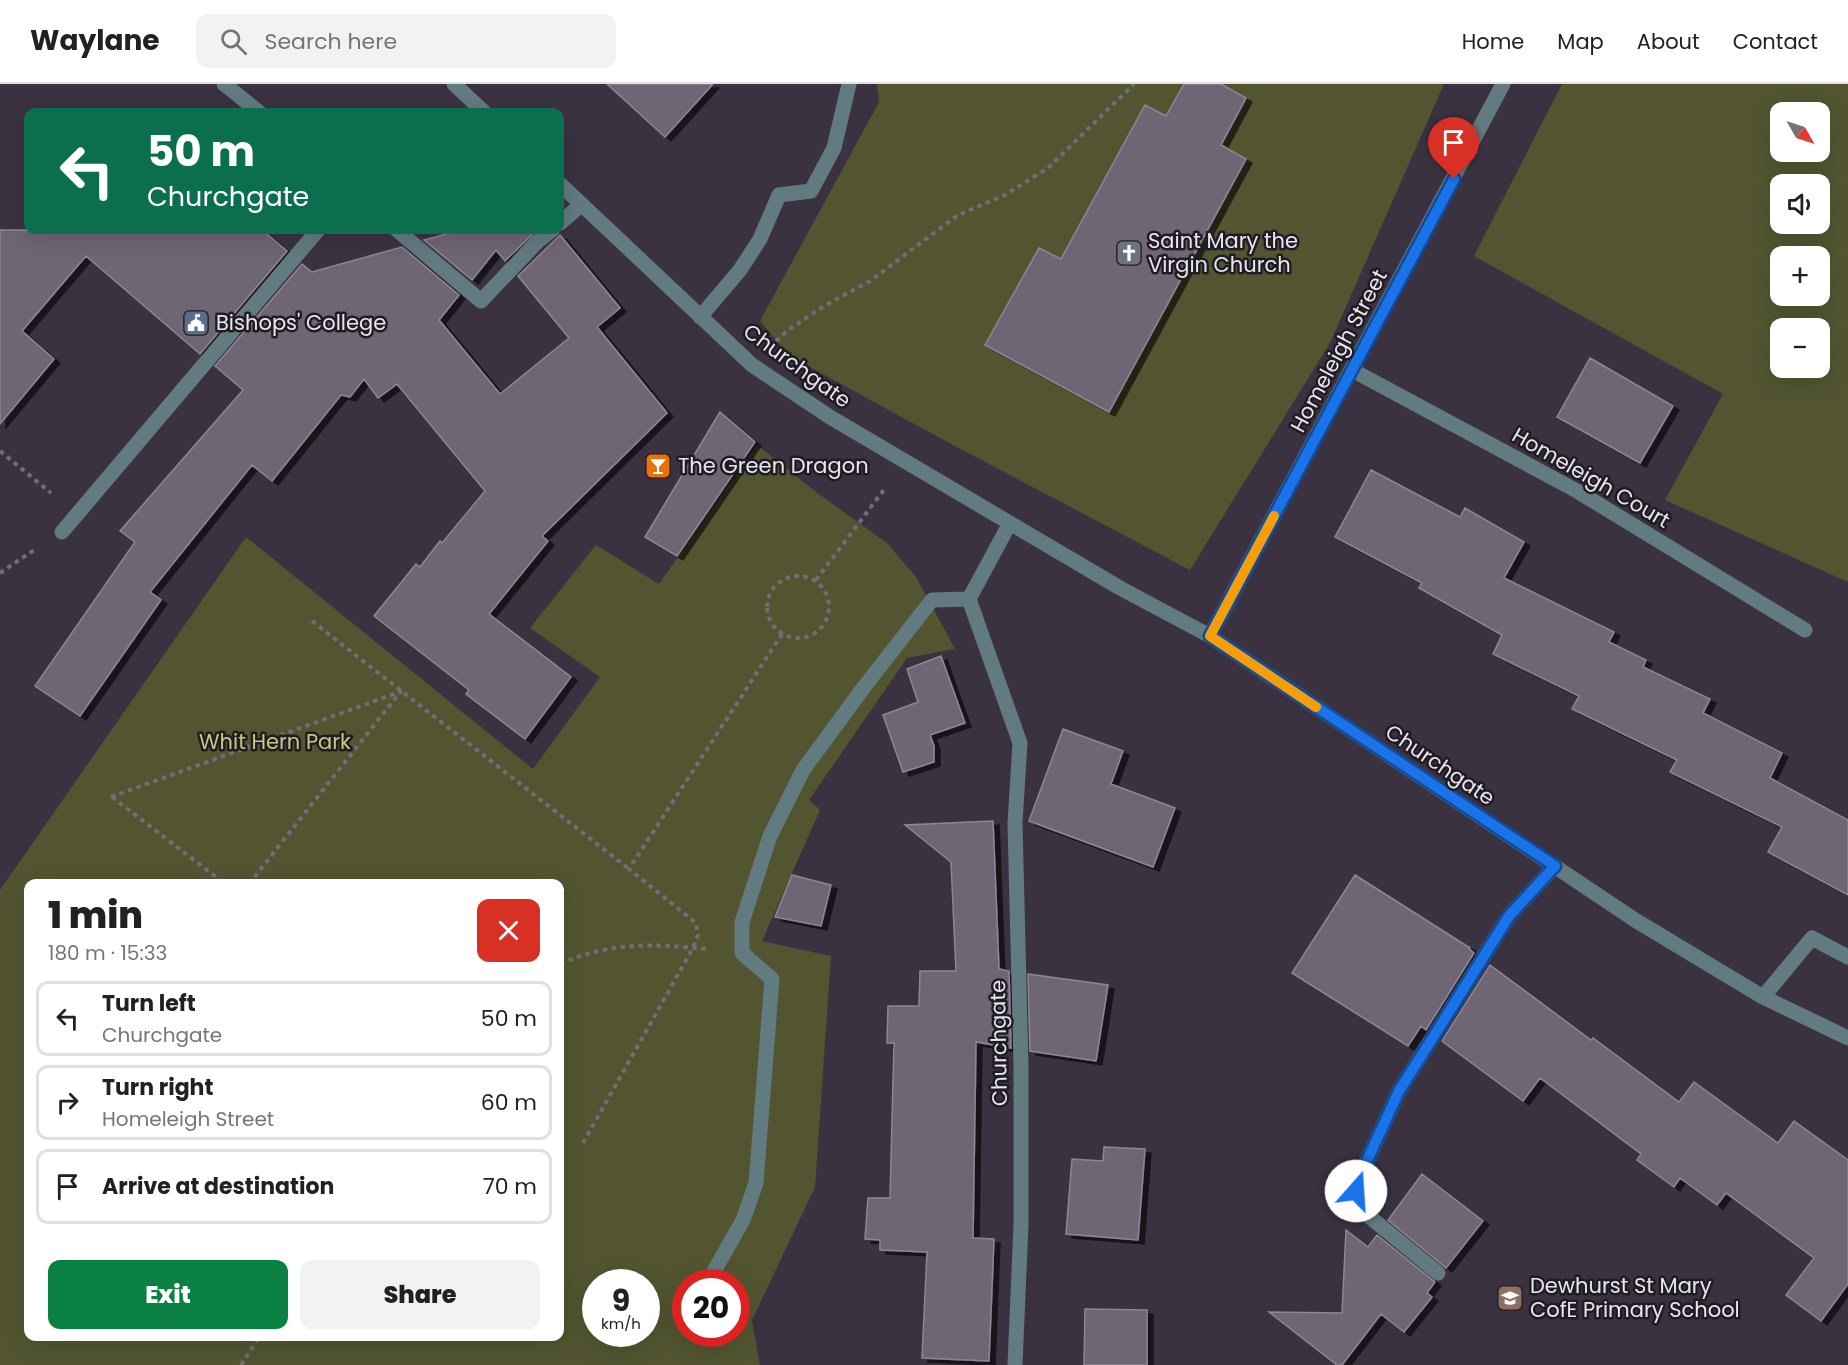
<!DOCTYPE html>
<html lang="en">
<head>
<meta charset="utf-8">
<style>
	:root { --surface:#fff; --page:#f2f2f2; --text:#202124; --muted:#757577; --line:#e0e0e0; --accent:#0b8043 }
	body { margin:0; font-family:Poppins,sans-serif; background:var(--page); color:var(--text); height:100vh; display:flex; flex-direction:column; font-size:22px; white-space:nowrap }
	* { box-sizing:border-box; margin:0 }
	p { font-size:20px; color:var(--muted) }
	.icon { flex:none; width:33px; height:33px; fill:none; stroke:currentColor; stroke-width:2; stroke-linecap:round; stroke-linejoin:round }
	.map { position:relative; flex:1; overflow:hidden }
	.panel { position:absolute; left:24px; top:795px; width:540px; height:462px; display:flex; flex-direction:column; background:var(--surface); border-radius:12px; box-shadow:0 6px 24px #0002 }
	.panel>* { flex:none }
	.top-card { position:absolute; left:24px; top:24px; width:540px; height:126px; border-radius:12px; box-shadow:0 6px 24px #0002; background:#0b6e4f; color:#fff; overflow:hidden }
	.needle { width:39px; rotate:129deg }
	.fabs { position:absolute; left:1770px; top:18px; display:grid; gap:12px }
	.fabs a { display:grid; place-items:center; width:60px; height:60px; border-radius:12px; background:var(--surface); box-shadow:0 6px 24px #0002; font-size:30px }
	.speed { position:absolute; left:582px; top:1185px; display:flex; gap:12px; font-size:30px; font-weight:700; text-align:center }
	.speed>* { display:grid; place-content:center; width:78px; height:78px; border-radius:50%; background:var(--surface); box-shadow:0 6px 24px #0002; line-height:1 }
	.speed small { font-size:15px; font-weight:400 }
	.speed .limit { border:9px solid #d22; background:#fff; color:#111 }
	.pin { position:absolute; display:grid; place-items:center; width:51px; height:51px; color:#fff; margin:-62px -26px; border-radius:50% 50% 50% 0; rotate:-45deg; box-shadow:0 0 6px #0007 }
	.pin .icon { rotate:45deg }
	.me { position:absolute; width:66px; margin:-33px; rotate:19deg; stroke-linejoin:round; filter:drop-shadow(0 0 4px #0008) }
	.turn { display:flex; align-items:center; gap:21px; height:126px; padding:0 24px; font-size:27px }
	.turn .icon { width:78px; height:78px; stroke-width:2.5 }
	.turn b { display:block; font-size:42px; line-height:51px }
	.round { display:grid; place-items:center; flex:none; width:63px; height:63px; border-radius:12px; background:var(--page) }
	.headline { display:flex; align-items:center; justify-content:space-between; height:102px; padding:0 24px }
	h1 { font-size:36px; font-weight:800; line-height:45px }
	.primary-button { display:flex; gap:12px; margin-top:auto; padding:12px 24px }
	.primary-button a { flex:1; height:69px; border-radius:12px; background:var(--accent); color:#fff; font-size:24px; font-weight:800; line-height:69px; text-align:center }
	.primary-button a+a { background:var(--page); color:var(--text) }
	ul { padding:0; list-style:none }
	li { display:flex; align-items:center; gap:18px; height:75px; margin:0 12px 9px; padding:0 12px; border:3px solid var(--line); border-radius:12px }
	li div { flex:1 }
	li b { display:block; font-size:22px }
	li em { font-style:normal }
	header { display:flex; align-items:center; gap:36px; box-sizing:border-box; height:84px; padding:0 30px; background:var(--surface); border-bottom:2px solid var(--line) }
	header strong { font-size:28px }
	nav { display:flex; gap:33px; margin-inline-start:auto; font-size:21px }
	.search { width:420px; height:54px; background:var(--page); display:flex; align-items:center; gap:15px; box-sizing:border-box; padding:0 21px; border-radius:12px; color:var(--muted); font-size:22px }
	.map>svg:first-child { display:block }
</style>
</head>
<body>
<header>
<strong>Waylane</strong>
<div class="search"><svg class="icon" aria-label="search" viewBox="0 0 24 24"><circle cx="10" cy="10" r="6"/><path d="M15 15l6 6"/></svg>Search here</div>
<nav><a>Home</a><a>Map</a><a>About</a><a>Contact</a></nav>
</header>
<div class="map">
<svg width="1848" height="1281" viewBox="0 0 1848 1281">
	<defs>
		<filter id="shadow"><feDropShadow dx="6" dy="4" stdDeviation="0" flood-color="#0009"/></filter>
	</defs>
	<rect width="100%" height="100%" fill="#3b3241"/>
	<path fill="#525530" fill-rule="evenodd" d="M 877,0 L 1184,0 L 1166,32 L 1145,21 L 1061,175 L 1039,164 L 986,260 L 1221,61 L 1246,14 L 1221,0 L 1444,0 L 1330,259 L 1190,486 L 938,353 L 790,272 L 760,237 L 879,18 Z
		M 1562,0 L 1848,0 L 1848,498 L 1665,416 L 1723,310 L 1474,172 ZM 1780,28 L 1820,28 L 1820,68 L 1780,68 ZM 1780,100 L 1820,100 L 1820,140 L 1780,140 ZM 1780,172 L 1820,172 L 1820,212 L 1780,212 ZM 1780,244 L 1820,244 L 1820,284 L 1780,284 Z
		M 757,361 L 816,408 L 887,459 L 916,493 L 955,565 L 907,574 L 809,716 L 820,726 L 762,857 L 831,872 L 815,1103 L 752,1236 L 760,1281 L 0,1281 L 0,806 L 246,453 L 533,685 L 600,593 L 530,544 L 596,461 L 659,500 ZM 28,800 L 560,800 L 560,1252 L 28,1252 ZM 596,1198 L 646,1198 L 646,1250 L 596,1250 ZM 686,1198 L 736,1198 L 736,1250 L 686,1250 Z"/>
	<path fill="#6e6575" stroke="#8f8597" stroke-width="1.5" filter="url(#shadow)" d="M 607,0 L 713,0 L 665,53 Z
		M 1184,0 L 1221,0 L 1246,14 L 1221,61 L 1246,75 L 1109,328 L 985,261 L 1039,164 L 1061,175 L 1145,21 L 1166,32 Z
		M 0,146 L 262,146 L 287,167 L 200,270 L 86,172 L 22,247 L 54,275 L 0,340 Z
		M 461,146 L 537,146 L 505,177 L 496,166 L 472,196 L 424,156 Z
		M 560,151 L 620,224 L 597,243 L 667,329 L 542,452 L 548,457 L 489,530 L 571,593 L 525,655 L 466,610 L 469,606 L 374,532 L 416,480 L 420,483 L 440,457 L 442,459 L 485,407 L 397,300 L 378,314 L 364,295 L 350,313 L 341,311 L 272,397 L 252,381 L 150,508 L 161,516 L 80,632 L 35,602 L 135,458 L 120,447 L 243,306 L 215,282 L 302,180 L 312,188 L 402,163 L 459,211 L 439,236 L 500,310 L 569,254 L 518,192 Z
		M 1590,274 L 1673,322 L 1640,379 L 1557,333 Z
		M 720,328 L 755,358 L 677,472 L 645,453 Z
		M 1371,386 L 1460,433 L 1465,424 L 1524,458 L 1504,494 L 1614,548 L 1609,558 L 1646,576 L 1643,583 L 1710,615 L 1703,629 L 1782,669 L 1770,694 L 1848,736 L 1848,811 L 1768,768 L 1782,743 L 1670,688 L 1677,676 L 1572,625 L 1579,612 L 1493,570 L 1502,551 L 1419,504 L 1422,499 L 1335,453 Z
		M 941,572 L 965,639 L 930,651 L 934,662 L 934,678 L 903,688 L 883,631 L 918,618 L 907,585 Z
		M 1063,645 L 1123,667 L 1111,700 L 1175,724 L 1153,783 L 1029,737 Z
		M 993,737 L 999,885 L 1009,887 L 1011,964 L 976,958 L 973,1154 L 994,1155 L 989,1277 L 922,1274 L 927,1168 L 880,1166 L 880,1156 L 865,1155 L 868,1114 L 890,1114 L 894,959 L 887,959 L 888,922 L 919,922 L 920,887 L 956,887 L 951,778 L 905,741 Z
		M 792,791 L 831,801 L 821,842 L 775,833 Z
		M 1355,791 L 1470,864 L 1469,865 L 1474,869 L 1426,946 L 1421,942 L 1408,962 L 1292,889 Z
		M 1490,881 L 1591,956 L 1593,954 L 1679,1018 L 1694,998 L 1778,1059 L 1794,1037 L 1848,1076 L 1848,1200 L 1821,1237 L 1786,1211 L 1814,1174 L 1726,1109 L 1717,1121 L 1680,1094 L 1674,1103 L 1637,1076 L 1641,1070 L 1540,994 L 1523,1017 L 1442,957 Z
		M 1028,890 L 1108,901 L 1096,977 L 1030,967 Z
		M 1104,1063 L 1145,1065 L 1138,1156 L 1066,1150 L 1072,1075 L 1103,1077 Z
		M 1422,1090 L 1483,1137 L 1446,1184 L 1388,1136 Z
		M 1346,1146 L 1368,1163 L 1377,1151 L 1435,1198 L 1427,1209 L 1432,1213 L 1404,1248 L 1381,1230 L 1342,1281 L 1337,1281 L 1269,1228 L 1342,1229 Z
		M 1085,1225 L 1147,1226 L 1147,1281 L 1084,1281 Z"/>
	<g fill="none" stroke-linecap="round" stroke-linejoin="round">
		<path stroke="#736c79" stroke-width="4" stroke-dasharray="4.5 4.5" stroke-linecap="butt" d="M 776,257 L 788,246 L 824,222 L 870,197 L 958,131 L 1005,111 L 1048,84 L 1134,0
			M 0,367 L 51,409
			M 0,489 L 34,466
			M767 523a31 31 0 1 1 62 0a31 31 0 1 1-62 0Z
			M 816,496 L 886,403
			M 312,537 L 629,785
			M 111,713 L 402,607
			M 112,713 L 225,800
			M 249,800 L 401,607
			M 560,880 C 613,857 652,860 708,865
			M 583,1059 L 693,864 L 698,851 L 696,839 L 629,785 L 782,550
			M 241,1281 L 260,1252"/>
		<path stroke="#627b80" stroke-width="15" d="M 224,0 L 259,28
			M 454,0 L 484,28
			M 560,100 L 752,281 L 830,333 L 1120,504 L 1210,552 L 1635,836 L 1763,913 L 1848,954
			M 560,139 L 581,121
			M 397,146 L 481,217 L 537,158 L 552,146
			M 700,233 L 740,186 L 760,155 L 779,111 L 811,107 L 834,64 L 849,0
			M 1352,286 L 1577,407 L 1805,546
			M 1010,439 L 969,515 L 1020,659 L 1015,739 L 1021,981 L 1021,1140 L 1015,1281
			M 62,448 L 318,146
			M 1210,552 L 1503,0
			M 1763,913 L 1812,854 L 1848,873
			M 1438,1189 L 1354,1120 L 1359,1094 L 1399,1007 L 1509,832 L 1555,782
			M 709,1196 L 743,1136 L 756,1099 L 772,895 L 742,869 L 742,838 L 770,752 L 803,686 L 864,603 L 932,516 L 969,515"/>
	</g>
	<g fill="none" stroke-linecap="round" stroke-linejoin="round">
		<g stroke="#114b97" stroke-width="15">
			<path id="route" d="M 1356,1107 L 1359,1094 L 1399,1007 L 1449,928 L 1509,832 L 1555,782 L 1210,552 L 1454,95"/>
		</g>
		<use href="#route" stroke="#1a73e8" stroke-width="10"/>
		<path stroke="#f59e0b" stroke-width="10" d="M 1274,432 L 1210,552 L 1316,623"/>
	</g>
	<defs>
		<g id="church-square" transform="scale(1.35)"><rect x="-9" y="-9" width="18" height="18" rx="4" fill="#6b7280" stroke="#201c23"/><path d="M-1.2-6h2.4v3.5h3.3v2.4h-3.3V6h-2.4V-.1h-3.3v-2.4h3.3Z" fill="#fff"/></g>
		<g id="civic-square" transform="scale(1.35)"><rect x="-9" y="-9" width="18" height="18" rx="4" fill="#5c6f8a" stroke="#201c23"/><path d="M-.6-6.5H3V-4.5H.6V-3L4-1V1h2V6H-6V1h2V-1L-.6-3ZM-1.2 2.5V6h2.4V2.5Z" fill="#fff"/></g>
		<g id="bar-square" transform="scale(1.35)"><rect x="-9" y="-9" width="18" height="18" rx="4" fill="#e8710a" stroke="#201c23"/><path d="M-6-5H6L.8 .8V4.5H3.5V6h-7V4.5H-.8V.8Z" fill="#fff"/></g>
		<g id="school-square" transform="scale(1.35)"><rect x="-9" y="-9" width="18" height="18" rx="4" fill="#8d6e63" stroke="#201c23"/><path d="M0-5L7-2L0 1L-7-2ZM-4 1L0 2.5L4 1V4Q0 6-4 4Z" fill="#fff"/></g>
	</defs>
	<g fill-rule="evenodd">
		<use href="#church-square" x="1129" y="169"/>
		<use href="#civic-square" x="196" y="239"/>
		<use href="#bar-square" x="658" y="382"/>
		<use href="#school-square" x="1510" y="1214"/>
	</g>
	<g text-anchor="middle" stroke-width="5" stroke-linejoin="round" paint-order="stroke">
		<g font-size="21" fill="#e9e4ed" stroke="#201c23" text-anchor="start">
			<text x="1148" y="164">Saint Mary the<tspan x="1148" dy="24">Virgin Church</tspan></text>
			<text x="216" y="246">Bishops' College</text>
			<text x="678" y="389">The Green Dragon</text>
			<text x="1530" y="1209">Dewhurst St Mary<tspan x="1530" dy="24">CofE Primary School</tspan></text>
		</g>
		<g font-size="21" fill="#e9e4ed" stroke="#201c23">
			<text transform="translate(1339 267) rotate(-62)" y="7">Homeleigh Street</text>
			<text transform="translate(797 282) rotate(36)" y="7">Churchgate</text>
			<text transform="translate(1591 394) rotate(30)" y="7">Homeleigh Court</text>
			<text transform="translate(1440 681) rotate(34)" y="7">Churchgate</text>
			<text transform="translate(999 959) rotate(-91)" y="7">Churchgate</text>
		</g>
		<g font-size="21" fill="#c3c97f" stroke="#201c23">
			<text x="275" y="665">Whit Hern Park</text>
		</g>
	</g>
</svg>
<div class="fabs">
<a><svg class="needle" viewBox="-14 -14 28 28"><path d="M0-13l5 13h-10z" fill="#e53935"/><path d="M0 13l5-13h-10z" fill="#757577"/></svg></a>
<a><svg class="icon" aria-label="sound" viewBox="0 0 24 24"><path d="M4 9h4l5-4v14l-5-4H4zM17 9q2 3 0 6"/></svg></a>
<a>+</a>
<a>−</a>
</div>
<div class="speed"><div>9<small>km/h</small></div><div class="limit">20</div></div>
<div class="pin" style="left:1454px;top:95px;background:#d93025"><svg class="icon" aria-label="arrive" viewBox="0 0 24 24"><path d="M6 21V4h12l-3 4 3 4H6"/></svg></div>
<svg class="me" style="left:1356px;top:1107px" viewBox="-20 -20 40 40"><circle r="19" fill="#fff"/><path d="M0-13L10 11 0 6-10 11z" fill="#1a73e8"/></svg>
<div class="top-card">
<div class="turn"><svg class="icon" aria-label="left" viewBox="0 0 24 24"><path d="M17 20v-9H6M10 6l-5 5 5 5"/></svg><div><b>50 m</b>Churchgate</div></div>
</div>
<section class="panel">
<div class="headline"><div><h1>1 min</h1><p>180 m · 15:33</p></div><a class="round" style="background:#d93025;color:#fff"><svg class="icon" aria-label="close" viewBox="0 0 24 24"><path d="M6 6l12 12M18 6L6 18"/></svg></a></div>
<ul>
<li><svg class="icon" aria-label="left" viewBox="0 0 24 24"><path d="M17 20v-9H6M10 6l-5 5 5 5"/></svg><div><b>Turn left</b><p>Churchgate</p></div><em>50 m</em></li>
<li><svg class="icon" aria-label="right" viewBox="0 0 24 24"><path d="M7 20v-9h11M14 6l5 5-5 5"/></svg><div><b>Turn right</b><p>Homeleigh Street</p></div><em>60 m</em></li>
<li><svg class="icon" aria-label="arrive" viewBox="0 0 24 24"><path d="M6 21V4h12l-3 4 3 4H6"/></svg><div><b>Arrive at destination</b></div><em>70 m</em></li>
</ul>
<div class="primary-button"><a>Exit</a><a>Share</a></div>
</section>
</div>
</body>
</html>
